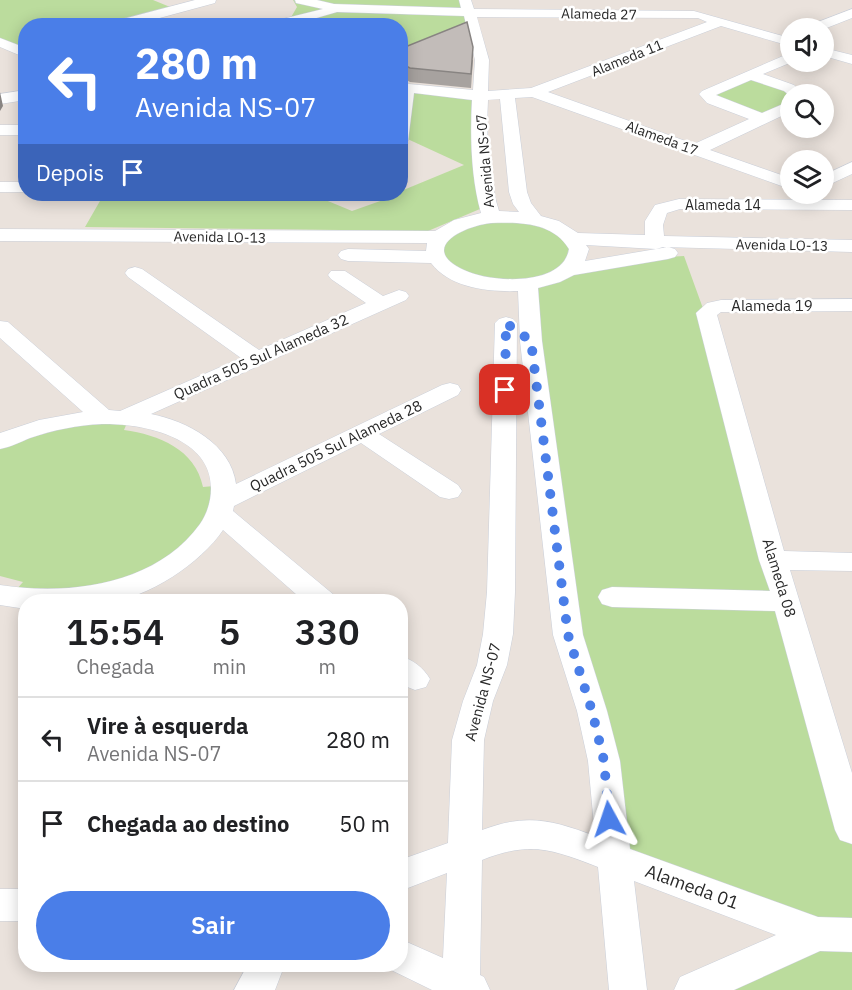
<!DOCTYPE html>
<html lang="pt">
<head>
<meta charset="utf-8">
<style>
	:root { --surface:#fff; --page:#f6f6f6; --text:#202124; --muted:#757577; --line:#e0e0e0; --accent:#4a7ee8 }
	body { margin:0; font-family:"IBM Plex Sans",sans-serif; background:var(--page); color:var(--text); height:100vh; display:flex; flex-direction:column; font-size:22px; white-space:nowrap }
	* { box-sizing:border-box; margin:0 }
	p { font-size:20px; color:var(--muted) }
	.icon { flex:none; width:33px; height:33px; fill:none; stroke:currentColor; stroke-width:2; stroke-linecap:round; stroke-linejoin:round }
	.map { position:relative; flex:1; overflow:hidden }
	.sheet { position:absolute; left:18px; top:594px; width:390px; height:378px; display:flex; flex-direction:column; background:var(--surface); border-radius:24px; box-shadow:0 3px 15px #0003 }
	.sheet>* { flex:none }
	.banner { position:absolute; left:18px; top:18px; width:390px; height:183px; border-radius:24px; box-shadow:0 3px 15px #0003; background:#4a7ee8; color:#fff; overflow:hidden }
	.buttons { position:absolute; left:780px; top:18px; display:grid; gap:12px }
	.buttons a { display:grid; place-items:center; width:54px; height:54px; border-radius:50%; background:var(--surface); box-shadow:0 3px 15px #0003; font-size:30px }
	.pin { position:absolute; display:grid; place-items:center; width:51px; height:51px; color:#fff; margin:-26px; border-radius:12px; box-shadow:0 3px 9px #0006 }
	.me { position:absolute; width:66px; margin:-33px; rotate:355deg; stroke-linejoin:round; filter:drop-shadow(0 0 4px #0008) }
	.turn { display:flex; align-items:center; gap:21px; height:126px; padding:0 18px; font-size:27px }
	.turn .icon { width:78px; height:78px; stroke-width:2.5 }
	.turn b { display:block; font-size:42px; line-height:51px }
	.then { display:flex; align-items:center; height:57px; padding:0 18px; background:#0003; gap:12px; font-size:22px }
	.eta { display:flex; justify-content:space-evenly; align-items:center; height:102px; text-align:center }
	.eta b { font-size:36px; font-weight:600; line-height:42px }
	.button { display:flex; gap:12px; margin-top:auto; padding:12px 18px }
	.button a { flex:1; height:69px; border-radius:36px; background:var(--accent); color:#fff; font-size:24px; font-weight:600; line-height:69px; text-align:center }
	ul { padding:0; list-style:none }
	li { display:flex; align-items:center; gap:18px; height:84px; padding:0 18px; border-top:2px solid var(--line) }
	li div { flex:1 }
	li b { display:block; font-size:22px }
	li em { font-style:normal }
	.map>svg:first-child { display:block }
</style>
</head>
<body>
<div class="map">
<svg width="852" height="990" viewBox="0 0 852 990">
	<rect width="100%" height="100%" fill="#eae2dc"/>
	<path fill="#bbdc9d" d="M 0,0 L 153,0 L 175,9 L 113,25 L 26,26 L 25,49 L 0,41 Z
		M 293,0 L 466,0 L 475,30 L 401,57 L 400,26 L 271,26 L 290,19 L 297,7 Z
		M 750,75 L 789,88 L 797,94 L 790,94 L 790,105 L 760,118 L 712,100 L 714,90 Z
		M 406,88 L 482,96 L 487,206 L 428,231 L 85,227 L 104,194 L 311,194 L 352,211 L 400,194 L 401,191 L 464,165 L 401,136 Z
		M 521,218 L 574,239 L 569,269 L 650,258 L 684,256 L 709,325 L 852,830 L 852,990 L 693,990 L 817,934 L 613,858 L 528,284 L 510,285 L 444,266 L 439,237 L 451,227 Z
		M 127,423 L 124,430 C 159,435 195,449 203,487 L 214,486 L 210,511 L 186,544 L 149,569 L 97,588 L 16,590 L 23,582 L 0,576 L 0,449 L 12,443 L 78,424 Z"/>
	<g fill="none" stroke-linecap="round" stroke-linejoin="round">
		<g stroke="#cacfd9" stroke-width="1">
			<path id="minor" d="M 195,0 L 216,0 L 215,3 L 130,26 L 107,26 L 108,23 Z
				M 295,0 L 317,0 L 334,4 L 461,8 L 459,0 L 471,0 L 474,9 L 694,11 L 790,38 L 790,46 L 721,26 L 548,92 L 694,144 L 749,119 L 707,103 L 699,94 L 702,91 L 790,53 L 792,62 L 763,74 L 794,85 L 804,94 L 790,94 L 790,96 L 784,91 L 751,80 L 716,95 L 762,113 L 790,101 L 790,112 L 710,150 L 790,178 L 790,189 L 532,97 L 515,98 L 527,192 L 531,203 L 541,216 L 559,221 L 578,233 L 645,235 L 645,221 L 655,205 L 679,199 L 852,200 L 852,210 L 680,209 L 667,213 L 663,225 L 664,236 L 852,240 L 852,252 L 663,247 L 656,249 L 586,245 L 589,249 L 585,261 L 668,247 L 675,249 L 678,253 L 675,257 L 668,259 L 574,275 L 560,282 L 538,288 L 542,341 L 583,635 L 607,711 L 620,761 L 630,849 L 818,917 L 852,918 L 852,952 L 820,951 L 734,990 L 674,990 L 680,977 L 776,935 L 634,881 L 647,990 L 609,990 L 598,867 C 551,849 530,841 482,860 L 480,975 L 484,977 L 490,990 L 432,990 L 387,968 L 385,964 L 400,964 L 400,939 L 443,958 L 447,873 L 400,891 L 400,860 L 448,843 L 452,740 L 463,701 L 477,665 L 483,634 L 487,592 L 495,323 L 499,319 L 506,317 L 513,319 L 517,323 L 515,592 L 513,634 L 507,665 L 493,701 L 484,740 L 482,830 C 527,813 552,820 595,836 L 588,761 L 577,711 L 553,635 L 520,341 L 518,291 C 488,292 450,288 431,263 L 348,261 L 341,259 L 338,255 L 341,251 L 348,249 L 426,251 L 427,243 L 0,241 L 0,229 L 435,231 L 454,220 L 481,213 C 471,178 470,136 472,100 L 414,93 L 408,141 L 400,146 L 400,79 L 409,84 L 473,90 L 475,60 L 464,16 L 337,12 L 289,26 L 265,26 L 266,23 L 323,9 L 296,3 ZM 477,17 L 698,18 L 707,22 L 531,88 L 488,91 L 489,60 ZM 500,99 L 509,192 L 513,204 L 519,212 L 499,211 C 488,177 486,136 488,100 ZM 491,223 C 519,222 553,222 569,249 C 563,287 490,283 464,270 C 417,248 464,226 491,223 Z
				M 852,9 L 852,18 L 824,29 L 808,28 L 810,25 Z
				M 0,38 L 26,48 L 26,58 L 0,47 Z
				M 824,48 L 852,55 L 852,64 L 824,56 Z
				M 26,90 L 26,100 L 0,104 L 0,94 Z
				M 0,125 L 26,125 L 26,135 L 0,135 Z
				M 852,162 L 852,174 L 824,187 L 824,175 Z
				M 0,182 L 26,182 L 26,192 L 0,192 Z
				M 135,267 L 142,269 L 259,350 L 366,303 L 331,279 L 328,275 L 331,271 L 345,271 L 383,296 L 399,290 L 406,292 L 409,296 L 406,300 L 151,414 C 187,421 231,444 236,484 L 442,385 L 450,383 L 458,385 L 461,390 L 458,395 L 379,434 L 458,485 L 462,491 L 458,497 L 449,499 L 440,497 L 361,443 L 234,506 L 233,511 L 334,595 L 338,602 L 305,602 L 223,530 C 201,563 148,598 108,602 C 81,604 53,602 26,602 L 26,609 L 0,605 L 0,585 C 69,596 156,585 200,524 C 207,514 211,501 211,489 C 212,437 142,423 102,424 C 78,425 53,430 30,438 C 20,442 11,447 0,449 L 0,433 L 39,420 L 83,412 L 0,338 L 0,321 L 8,322 L 109,410 L 120,411 L 241,358 L 128,277 L 125,273 L 128,269 Z
				M 852,299 L 852,311 L 721,312 L 717,315 L 784,551 L 852,553 L 852,571 L 790,570 L 852,773 L 852,844 L 840,840 L 835,830 L 775,611 L 612,607 L 602,604 L 598,597 L 602,590 L 612,587 L 770,591 L 759,560 L 696,313 L 707,303 L 721,300 Z
				M 400,656 C 413,660 423,667 430,679 L 426,687 L 415,690 L 400,684 Z
				M 0,889 L 26,889 L 26,921 L 0,921 Z
				M 248,964 L 285,964 L 275,990 L 234,990 Z"/>
		</g>
		<use href="#minor" fill="#fff" fill-rule="evenodd"/>
	</g>
	<path fill="#a7a29f" d="M 400,49 L 473,60 L 471,88 L 410,82 L 400,76 Z"/>
	<path fill="#888482" d="M 0,92 L 3,106 L 0,111 Z"/>
	<path fill="#c2bcb9" stroke="#888482" stroke-width="1.5" d="M 467,22 L 473,47 L 471,74 L 410,68 L 400,63 L 400,49 Z"/>
	<g fill="none" stroke-linecap="round" stroke-linejoin="round">
		<path stroke="#4a7ee8" stroke-width="10" stroke-dasharray="0 18" d="M 505,390 L 506,323 L 531,341 L 568,635 L 592,711 L 604,761 L 609,819"/>
	</g>
	<g text-anchor="middle" stroke-width="5" stroke-linejoin="round" paint-order="stroke">
		<g font-size="14" fill="#292929" stroke="#fff">
			<text transform="translate(599 14) rotate(1)" y="5">Alameda 27</text>
			<text transform="translate(627 58) rotate(-22)" y="5">Alameda 11</text>
			<text transform="translate(662 138) rotate(20)" y="5">Alameda 17</text>
			<text transform="translate(485 161) rotate(-95)" y="5">Avenida NS-07</text>
			<text x="723" y="210">Alameda 14</text>
			<text transform="translate(220 237) rotate(1)" y="5">Avenida LO-13</text>
			<text transform="translate(782 245) rotate(1)" y="5">Avenida LO-13</text>
		</g>
		<g font-size="15" fill="#292929" stroke="#fff">
			<text x="772" y="311">Alameda 19</text>
			<text transform="translate(261 357) rotate(-24)" y="5">Quadra 505 Sul Alameda 32</text>
			<text transform="translate(336 446) rotate(-26)" y="5">Quadra 505 Sul Alameda 28</text>
			<text transform="translate(779 578) rotate(73)" y="5">Alameda 08</text>
			<text transform="translate(483 692) rotate(-75)" y="5">Avenida NS-07</text>
		</g>
		<g font-size="18" fill="#292929" stroke="#fff">
			<text transform="translate(692 887) rotate(20)" y="6">Alameda 01</text>
		</g>
	</g>
</svg>
<div class="buttons">
<a><svg class="icon" aria-label="sound" viewBox="0 0 24 24"><path d="M4 9h4l5-4v14l-5-4H4zM17 9q2 3 0 6"/></svg></a>
<a><svg class="icon" aria-label="search" viewBox="0 0 24 24"><circle cx="10" cy="10" r="6"/><path d="M15 15l6 6"/></svg></a>
<a><svg class="icon" aria-label="layers" viewBox="0 0 24 24"><path d="M12 4l9 5-9 5-9-5zM3 14l9 5 9-5"/></svg></a>
</div>
<div class="pin" style="left:505px;top:390px;background:#d93025"><svg class="icon" aria-label="arrive" viewBox="0 0 24 24"><path d="M6 21V4h12l-3 4 3 4H6"/></svg></div>
<svg class="me" style="left:609px;top:819px" viewBox="-20 -20 40 40"><path d="M0-17L14 15 0 8-14 15z" fill="#4a7ee8" stroke="#fff" stroke-width="4"/></svg>
<div class="banner">
<div class="turn"><svg class="icon" aria-label="left" viewBox="0 0 24 24"><path d="M17 20v-9H6M10 6l-5 5 5 5"/></svg><div><b>280 m</b>Avenida NS-07</div></div>
<div class="then">Depois<svg class="icon" aria-label="arrive" viewBox="0 0 24 24"><path d="M6 21V4h12l-3 4 3 4H6"/></svg></div>
</div>
<section class="sheet">
<div class="eta">
<div><b>15:54</b><p>Chegada</p></div>
<div><b>5</b><p>min</p></div>
<div><b>330</b><p>m</p></div>
</div>
<ul>
<li><svg class="icon" aria-label="left" viewBox="0 0 24 24"><path d="M17 20v-9H6M10 6l-5 5 5 5"/></svg><div><b>Vire à esquerda</b><p>Avenida NS-07</p></div><em>280 m</em></li>
<li><svg class="icon" aria-label="arrive" viewBox="0 0 24 24"><path d="M6 21V4h12l-3 4 3 4H6"/></svg><div><b>Chegada ao destino</b></div><em>50 m</em></li>
</ul>
<div class="button"><a>Sair</a></div>
</section>
</div>
</body>
</html>
